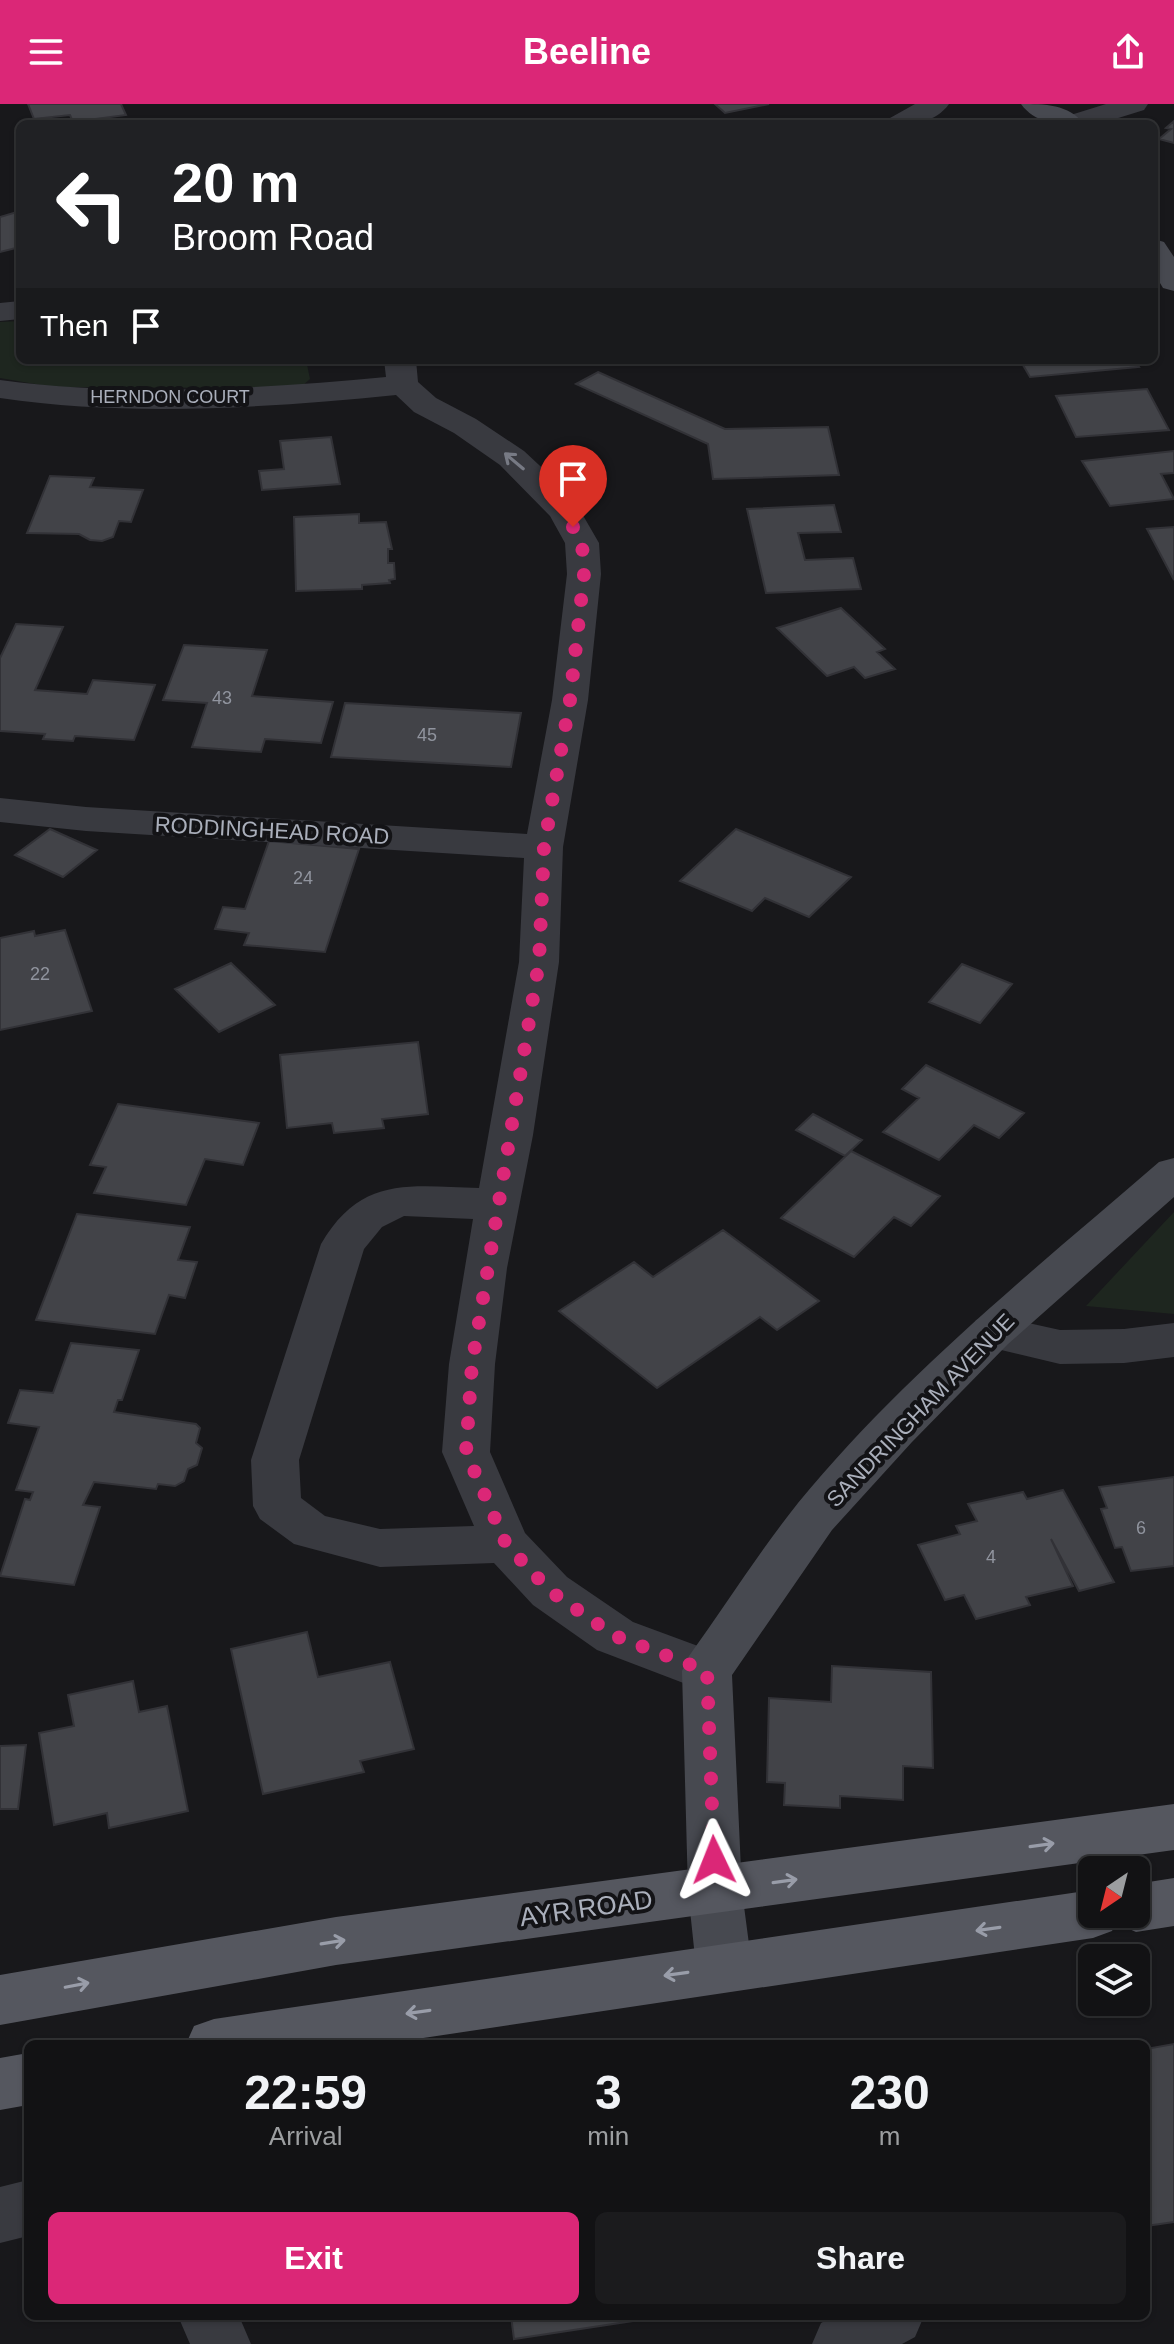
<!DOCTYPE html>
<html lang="en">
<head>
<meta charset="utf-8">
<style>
	:root { --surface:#121214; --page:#1b1b1d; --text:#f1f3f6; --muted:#9c9ea0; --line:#313234; --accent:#db2777 }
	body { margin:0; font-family:Arial,sans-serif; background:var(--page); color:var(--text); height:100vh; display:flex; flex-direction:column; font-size:30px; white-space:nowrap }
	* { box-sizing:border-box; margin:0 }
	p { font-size:26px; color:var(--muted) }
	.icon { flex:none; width:44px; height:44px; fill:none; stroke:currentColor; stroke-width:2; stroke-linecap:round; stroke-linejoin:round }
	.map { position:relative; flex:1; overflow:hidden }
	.sheet { position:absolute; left:24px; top:1936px; width:1126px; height:280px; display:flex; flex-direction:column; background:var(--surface); border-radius:12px; box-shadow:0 2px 6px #0004,0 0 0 2px var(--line) }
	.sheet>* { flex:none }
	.guide { position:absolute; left:16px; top:16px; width:1142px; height:244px; border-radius:12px; box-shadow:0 2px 6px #0004,0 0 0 2px var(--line); background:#202124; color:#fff; overflow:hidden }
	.needle { width:52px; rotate:215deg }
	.buttons { position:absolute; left:1078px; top:1752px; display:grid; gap:16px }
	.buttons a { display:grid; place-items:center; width:72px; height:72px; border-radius:12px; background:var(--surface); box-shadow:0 2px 6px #0004,0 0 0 2px var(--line); font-size:40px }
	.pin { position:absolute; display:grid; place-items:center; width:68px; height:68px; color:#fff; margin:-82px -34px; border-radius:50% 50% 50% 0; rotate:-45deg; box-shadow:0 0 8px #0007 }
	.pin .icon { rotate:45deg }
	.me { position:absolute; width:88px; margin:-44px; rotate:358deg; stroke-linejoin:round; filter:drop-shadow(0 0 6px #0008) }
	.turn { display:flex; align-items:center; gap:28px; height:168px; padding:0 24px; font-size:36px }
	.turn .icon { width:104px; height:104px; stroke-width:2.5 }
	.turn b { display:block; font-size:56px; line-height:68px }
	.then { display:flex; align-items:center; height:76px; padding:0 24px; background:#0003; gap:16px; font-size:30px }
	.eta { display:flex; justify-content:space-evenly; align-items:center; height:136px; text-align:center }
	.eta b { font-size:48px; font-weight:700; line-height:56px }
	.action { display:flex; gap:16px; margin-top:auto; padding:16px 24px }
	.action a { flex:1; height:92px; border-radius:12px; background:var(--accent); color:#fff; font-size:32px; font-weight:700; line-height:92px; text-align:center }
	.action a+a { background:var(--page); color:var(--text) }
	header { display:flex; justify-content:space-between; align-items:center; height:104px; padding:0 24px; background:var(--accent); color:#fff; font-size:36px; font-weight:700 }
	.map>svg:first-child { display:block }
</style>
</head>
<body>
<header><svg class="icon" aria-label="menu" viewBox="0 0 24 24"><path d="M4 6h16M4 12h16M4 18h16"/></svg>Beeline<svg class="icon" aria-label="share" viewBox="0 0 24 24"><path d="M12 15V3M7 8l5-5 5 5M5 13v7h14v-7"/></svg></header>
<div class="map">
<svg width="1174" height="2240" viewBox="0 0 1174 2240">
	<rect width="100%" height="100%" fill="#18181b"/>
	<path fill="#1e261f" d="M 20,217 L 20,256 L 306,256 L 310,275 L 301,283 L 273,284 L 52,283 L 0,274 L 0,218 Z
		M 1174,1108 L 1174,1210 L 1086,1202 Z"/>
	<path fill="#424348" stroke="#323237" stroke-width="2" d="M 28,0 L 121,0 L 126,11 L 73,18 L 70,11 L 34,15 Z
		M 715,0 L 769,0 L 725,9 Z
		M 1174,17 L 1174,39 L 1159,35 L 1171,25 L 1166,24 Z
		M 20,107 L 20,143 L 0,148 L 0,113 Z
		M 1020,256 L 1134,256 L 1139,263 L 1030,273 Z
		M 598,268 L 725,325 L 828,323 L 839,371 L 713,375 L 708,340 L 576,280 Z
		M 1147,285 L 1169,326 L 1076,333 L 1056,292 Z
		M 331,333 L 340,380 L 262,386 L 259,367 L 284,365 L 280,337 Z
		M 1174,347 L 1174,369 L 1161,370 L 1174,395 L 1110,402 L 1082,357 Z
		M 50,372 L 94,374 L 90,383 L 143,386 L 131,418 L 119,417 L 113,433 L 102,437 L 90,436 L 79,430 L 27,429 Z
		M 834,401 L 841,428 L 798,429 L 805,456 L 853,454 L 861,485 L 766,489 L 747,405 Z
		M 359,410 L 359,419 L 386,418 L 392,445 L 388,445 L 388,459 L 394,459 L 395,475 L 389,476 L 390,479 L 362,481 L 362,485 L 296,487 L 294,413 Z
		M 1174,423 L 1174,476 L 1147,425 Z
		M 841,504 L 885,545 L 877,548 L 895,565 L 865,574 L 854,563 L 827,572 L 777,524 Z
		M 16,520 L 63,523 L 35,586 L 87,590 L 93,576 L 155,581 L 134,636 L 75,632 L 73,637 L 43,635 L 45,630 L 0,627 L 0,554 Z
		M 184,541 L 267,546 L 252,592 L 333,598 L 321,639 L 265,635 L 261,648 L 192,643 L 207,599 L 163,596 Z
		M 345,599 L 521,609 L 511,663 L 331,653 Z
		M 50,725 L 97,746 L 63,773 L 15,751 Z
		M 736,725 L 851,773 L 809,813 L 765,794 L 752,807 L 680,777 Z
		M 269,737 L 359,745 L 325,848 L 244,841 L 249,829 L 215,825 L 223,803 L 245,805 Z
		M 65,826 L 92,907 L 0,926 L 0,834 L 34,827 L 35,832 Z
		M 231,859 L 275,901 L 219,928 L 175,885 Z
		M 962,860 L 1012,880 L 980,919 L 929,898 Z
		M 418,938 L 428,1010 L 382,1015 L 384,1024 L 334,1029 L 332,1019 L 287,1024 L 280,951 Z
		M 926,961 L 1024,1009 L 999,1034 L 974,1021 L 939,1056 L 883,1028 L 919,994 L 902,985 Z
		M 118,1000 L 259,1019 L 243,1061 L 205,1055 L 186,1101 L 94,1089 L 106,1063 L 90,1061 Z
		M 813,1010 L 862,1036 L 845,1052 L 796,1026 Z
		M 851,1047 L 940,1092 L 911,1122 L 894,1113 L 854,1153 L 781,1114 Z
		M 77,1110 L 190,1123 L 178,1156 L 197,1158 L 185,1194 L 169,1191 L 155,1230 L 36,1216 Z
		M 723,1126 L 819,1197 L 777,1226 L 760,1213 L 657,1284 L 559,1207 L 634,1158 L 653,1173 Z
		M 71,1239 L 139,1246 L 122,1296 L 118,1296 L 114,1308 L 196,1320 L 200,1324 L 196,1339 L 202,1344 L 197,1361 L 188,1365 L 184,1377 L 175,1382 L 158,1380 L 156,1385 L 94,1378 L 83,1401 L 100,1403 L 74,1481 L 0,1472 L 25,1395 L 30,1396 L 33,1388 L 16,1386 L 39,1323 L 8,1319 L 20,1286 L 53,1289 Z
		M 1174,1373 L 1174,1462 L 1131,1467 L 1122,1443 L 1115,1444 L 1101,1405 L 1107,1404 L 1099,1383 Z
		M 1063,1386 L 1114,1478 L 1079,1487 L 1051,1435 L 1073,1482 L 1026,1493 L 1030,1501 L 976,1515 L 964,1491 L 945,1496 L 918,1441 L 960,1430 L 956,1422 L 977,1417 L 968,1400 L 1023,1388 L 1027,1395 Z
		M 307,1528 L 318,1573 L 390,1558 L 414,1645 L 360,1657 L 364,1668 L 263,1690 L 231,1545 Z
		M 832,1562 L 931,1568 L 933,1664 L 903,1662 L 903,1696 L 840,1692 L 840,1704 L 784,1701 L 785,1679 L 767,1678 L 769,1594 L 831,1598 Z
		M 133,1577 L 139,1608 L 167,1602 L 188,1707 L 109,1724 L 107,1709 L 54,1721 L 39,1629 L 74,1622 L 68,1591 Z
		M 26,1641 L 18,1705 L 0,1705 L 0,1642 Z
		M 1174,1940 L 1174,2118 L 1146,2122 L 1146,1945 Z
		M 511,2212 L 666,2212 L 514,2235 Z"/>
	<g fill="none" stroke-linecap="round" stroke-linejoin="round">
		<path fill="#393a40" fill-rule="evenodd" d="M 915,0 L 949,0 C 934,21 909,20 886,20 L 890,14 Z
			M 1106,0 L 1148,0 L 1144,6 L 1099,20 L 1057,20 L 1061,14 Z
			M 20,197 L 20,215 L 0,217 L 0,199 Z
			M 384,256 L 416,256 L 418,278 L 436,294 L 476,315 L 524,347 L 553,374 L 577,401 L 599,439 L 601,470 L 588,596 L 563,743 L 559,858 L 533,1031 L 507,1164 L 495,1260 L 490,1348 L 525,1429 L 567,1473 L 633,1518 L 725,1552 L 732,1567 L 725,1582 L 707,1588 L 597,1546 L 533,1501 L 494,1459 L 380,1463 L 294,1440 L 260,1415 L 253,1402 L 251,1356 L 321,1140 C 361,1071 410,1082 479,1084 L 519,858 L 524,754 L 86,727 L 0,718 L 0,694 L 86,703 L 527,730 L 552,596 L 567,470 L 565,439 L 550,412 L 500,361 L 454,329 L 414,308 L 396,291 C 265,304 130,313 0,294 L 0,276 C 127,293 259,285 386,273 ZM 404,1112 L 473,1115 L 449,1260 L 442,1348 L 474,1422 L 380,1425 L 325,1412 L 301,1394 L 299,1356 L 364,1145 L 382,1123 Z
			M 992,1211 L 1060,1226 L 1124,1225 L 1174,1219 L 1174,1253 L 1124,1259 L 1060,1260 L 976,1240 L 969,1228 L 976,1216 Z
			M 28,2076 L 28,2132 L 0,2139 L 0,2083 Z
			M 178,2212 L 239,2212 L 251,2240 L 190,2240 Z
			M 834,2212 L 924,2212 L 915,2233 L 902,2240 L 812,2240 L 821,2219 Z"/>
		<path fill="#474950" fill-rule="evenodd" d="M 1021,0 C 1044,0 1069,0 1084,20 C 1061,20 1036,21 1021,0 Z
			M 1154,135 L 1164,138 L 1174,153 L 1174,187 L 1163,184 L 1154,169 Z
			M 1174,1054 L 1174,1093 L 1008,1240 L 912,1338 L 832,1426 L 732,1571 L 742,1787 L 752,1863 L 743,1880 L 724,1887 L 705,1880 L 696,1863 L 688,1787 L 682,1567 L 689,1552 C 725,1502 759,1448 798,1399 C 903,1271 1034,1166 1159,1058 Z"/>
		<path fill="#55575f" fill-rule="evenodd" d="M 1174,1700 L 1174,1746 L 336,1861 L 0,1921 L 0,1871 L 336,1813 Z
			M 1174,1774 L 1174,1822 L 1136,1828 L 1116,1819 L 1112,1827 L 1093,1834 L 383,1940 L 186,1940 L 194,1922 L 214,1915 L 1092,1786 L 1092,1810 L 1136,1810 L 1136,1780 Z
			M 28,1949 L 28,2001 L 0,2006 L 0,1954 Z"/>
	</g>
	<defs><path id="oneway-shaft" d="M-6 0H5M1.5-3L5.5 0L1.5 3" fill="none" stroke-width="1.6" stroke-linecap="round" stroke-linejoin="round" transform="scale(2)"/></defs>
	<use stroke="#777a84" href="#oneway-shaft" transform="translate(514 357) rotate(-140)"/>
	<g stroke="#999da9">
		<use href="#oneway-shaft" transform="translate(1042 1741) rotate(-8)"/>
		<use href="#oneway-shaft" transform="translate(785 1777) rotate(-8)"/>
		<use href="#oneway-shaft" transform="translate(988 1825) rotate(172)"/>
		<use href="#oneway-shaft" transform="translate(333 1838) rotate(-9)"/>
		<use href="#oneway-shaft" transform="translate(676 1870) rotate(172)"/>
		<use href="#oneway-shaft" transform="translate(77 1881) rotate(-11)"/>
		<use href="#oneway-shaft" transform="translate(418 1908) rotate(172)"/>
	</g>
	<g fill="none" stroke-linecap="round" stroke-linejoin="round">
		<path stroke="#db2777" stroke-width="14" stroke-dasharray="0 25.2" d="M 573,423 L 582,439 L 584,470 L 570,596 L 544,743 L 539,858 L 472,1260 L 466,1348 L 506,1440 L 550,1487 L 615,1532 L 707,1567 L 714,1756"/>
	</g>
	<g text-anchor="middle" stroke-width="8" stroke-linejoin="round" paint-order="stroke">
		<g font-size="18" fill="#aaafbb" stroke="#131316">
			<text x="170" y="299">HERNDON COURT</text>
		</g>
		<g font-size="18" fill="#90949e">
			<text x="222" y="600">43</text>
			<text x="427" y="637">45</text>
			<text x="303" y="780">24</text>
			<text x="40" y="876">22</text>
			<text x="1141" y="1430">6</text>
			<text x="991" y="1459">4</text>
		</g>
		<g font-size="22" fill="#aaafbb" stroke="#131316">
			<text transform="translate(272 726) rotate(3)" y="8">RODDINGHEAD ROAD</text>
			<text transform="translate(920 1306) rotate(-46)" y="8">SANDRINGHAM AVENUE</text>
		</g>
		<g font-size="26" fill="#aaafbb" stroke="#131316">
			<text transform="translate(586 1804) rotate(-8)" y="9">AYR ROAD</text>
		</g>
	</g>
</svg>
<div class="buttons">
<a><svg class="needle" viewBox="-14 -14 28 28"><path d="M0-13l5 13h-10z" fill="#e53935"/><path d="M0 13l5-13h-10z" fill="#9c9ea0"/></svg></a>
<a><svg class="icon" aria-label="layers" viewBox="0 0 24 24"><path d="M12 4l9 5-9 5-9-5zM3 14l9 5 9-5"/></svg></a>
</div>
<div class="pin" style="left:573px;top:423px;background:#d93025"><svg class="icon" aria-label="arrive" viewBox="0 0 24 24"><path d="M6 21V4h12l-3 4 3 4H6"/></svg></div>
<svg class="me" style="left:714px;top:1756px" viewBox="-20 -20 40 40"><path d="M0-17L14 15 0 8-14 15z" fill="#db2777" stroke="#fff" stroke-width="4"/></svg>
<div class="guide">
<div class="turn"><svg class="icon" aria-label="left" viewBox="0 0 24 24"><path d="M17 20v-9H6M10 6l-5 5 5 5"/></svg><div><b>20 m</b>Broom Road</div></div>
<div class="then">Then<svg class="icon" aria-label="arrive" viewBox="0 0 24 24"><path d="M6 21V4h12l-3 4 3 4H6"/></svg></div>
</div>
<section class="sheet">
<div class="eta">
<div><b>22:59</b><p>Arrival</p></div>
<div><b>3</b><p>min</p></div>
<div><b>230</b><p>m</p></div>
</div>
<div class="action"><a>Exit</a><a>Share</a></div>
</section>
</div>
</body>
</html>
